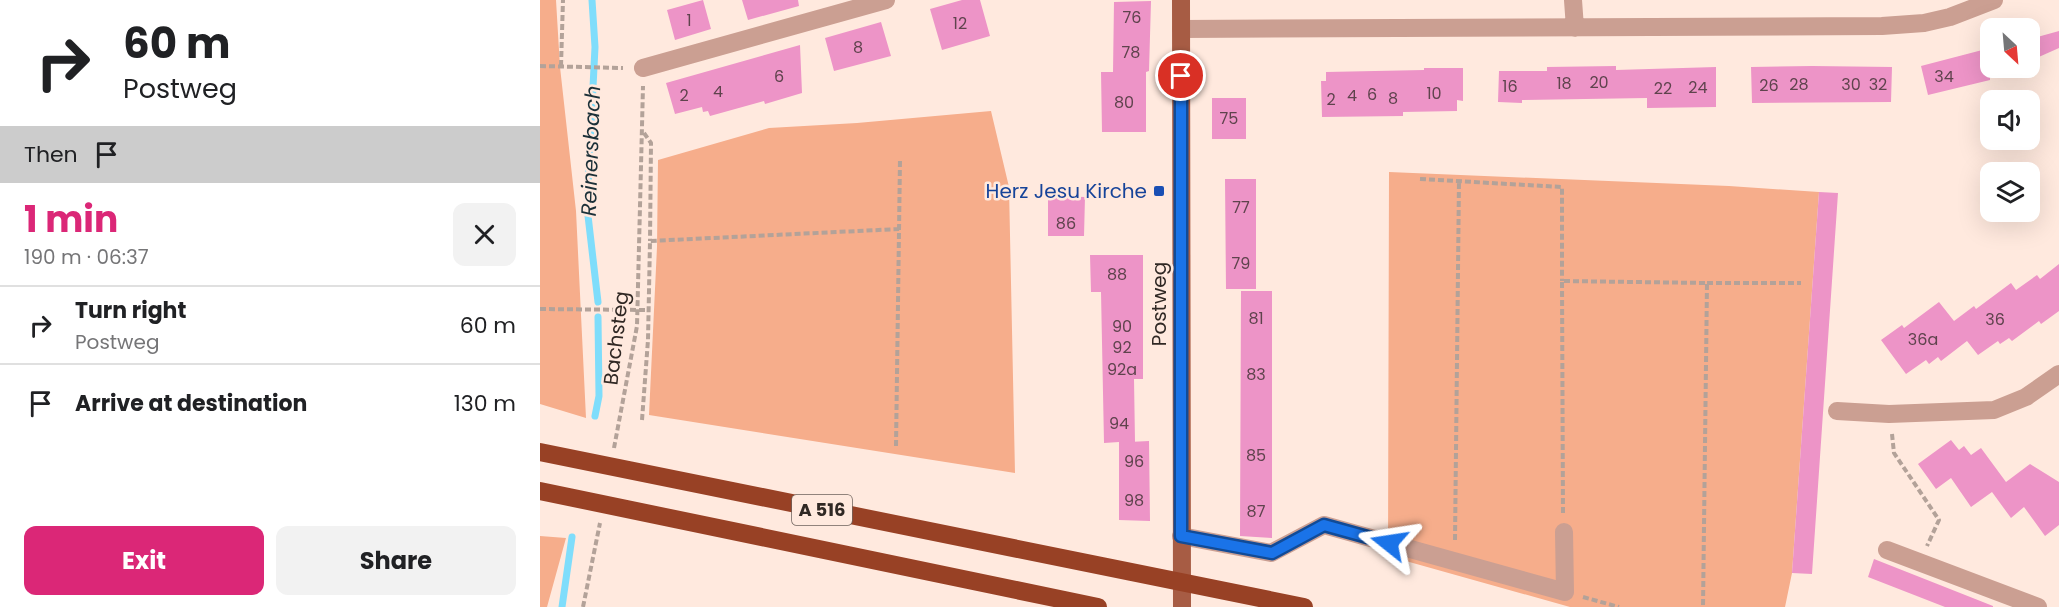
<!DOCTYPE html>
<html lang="en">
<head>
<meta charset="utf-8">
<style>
	:root { --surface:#fff; --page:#f2f2f2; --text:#202124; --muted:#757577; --line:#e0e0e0; --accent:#db2777 }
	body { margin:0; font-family:Poppins,sans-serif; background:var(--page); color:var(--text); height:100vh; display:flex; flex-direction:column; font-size:22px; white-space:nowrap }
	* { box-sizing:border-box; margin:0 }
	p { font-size:20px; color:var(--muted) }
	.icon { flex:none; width:33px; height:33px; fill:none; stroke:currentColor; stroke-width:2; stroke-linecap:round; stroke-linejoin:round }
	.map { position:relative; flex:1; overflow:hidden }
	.panel { display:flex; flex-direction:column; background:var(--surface); width:540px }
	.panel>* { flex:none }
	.hud { background:#fff; color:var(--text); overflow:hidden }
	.needle { width:39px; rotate:154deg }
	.buttons { position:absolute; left:1440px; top:18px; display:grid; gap:12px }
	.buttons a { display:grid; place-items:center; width:60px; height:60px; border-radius:12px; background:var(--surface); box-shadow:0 6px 24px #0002; font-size:30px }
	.pin { position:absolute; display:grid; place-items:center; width:51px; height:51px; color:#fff; margin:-26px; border:3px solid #fff; border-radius:50%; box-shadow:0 2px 6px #0007 }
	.me { position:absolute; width:66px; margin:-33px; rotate:285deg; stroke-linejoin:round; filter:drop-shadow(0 0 4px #0008) }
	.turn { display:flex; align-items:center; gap:21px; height:126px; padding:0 24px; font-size:27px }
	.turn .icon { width:78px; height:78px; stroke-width:2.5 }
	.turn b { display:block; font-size:42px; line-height:51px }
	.then { display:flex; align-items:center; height:57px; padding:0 24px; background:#0003; gap:12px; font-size:22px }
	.round { display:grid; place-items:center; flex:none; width:63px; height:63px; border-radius:12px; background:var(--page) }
	.headline { display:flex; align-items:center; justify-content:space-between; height:102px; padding:0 24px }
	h1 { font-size:36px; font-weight:700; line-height:45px; color:var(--accent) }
	.primary-button { display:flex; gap:12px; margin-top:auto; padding:12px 24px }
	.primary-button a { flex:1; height:69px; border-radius:12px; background:var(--accent); color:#fff; font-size:24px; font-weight:700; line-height:69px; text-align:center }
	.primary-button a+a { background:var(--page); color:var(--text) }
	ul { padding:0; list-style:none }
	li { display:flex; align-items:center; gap:18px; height:78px; padding:0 24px; border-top:2px solid var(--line) }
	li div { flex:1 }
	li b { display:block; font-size:22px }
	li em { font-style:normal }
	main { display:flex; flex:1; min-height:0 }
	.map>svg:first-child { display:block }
</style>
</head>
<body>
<main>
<section class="panel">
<div class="hud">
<div class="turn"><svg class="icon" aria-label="right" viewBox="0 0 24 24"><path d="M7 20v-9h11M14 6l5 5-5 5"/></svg><div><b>60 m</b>Postweg</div></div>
<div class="then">Then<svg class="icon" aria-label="arrive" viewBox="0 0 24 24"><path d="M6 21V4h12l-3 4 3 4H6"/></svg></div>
</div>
<div class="headline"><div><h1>1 min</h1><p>190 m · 06:37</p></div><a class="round"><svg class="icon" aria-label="close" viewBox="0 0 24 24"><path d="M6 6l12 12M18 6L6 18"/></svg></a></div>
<ul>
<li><svg class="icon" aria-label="right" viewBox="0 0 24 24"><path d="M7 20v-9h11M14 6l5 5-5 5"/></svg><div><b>Turn right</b><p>Postweg</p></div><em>60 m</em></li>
<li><svg class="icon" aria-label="arrive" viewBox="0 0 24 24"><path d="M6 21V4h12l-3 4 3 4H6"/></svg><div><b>Arrive at destination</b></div><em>130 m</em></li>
</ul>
<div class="primary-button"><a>Exit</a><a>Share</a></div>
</section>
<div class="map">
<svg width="1519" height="607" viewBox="0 0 1519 607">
	<rect width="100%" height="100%" fill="#ffe9de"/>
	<path fill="#f6ad8b" d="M 0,0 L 16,0 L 20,67 L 36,211 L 46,418 L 0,404 Z
		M 451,111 L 469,187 L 475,473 L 109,415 L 117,247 L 118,160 L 229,128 L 317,123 Z
		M 849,172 L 1189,186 L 1279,192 L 1252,573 L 1245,607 L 1030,607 L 848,556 Z
		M 0,536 L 26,538 L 7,607 L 0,607 Z"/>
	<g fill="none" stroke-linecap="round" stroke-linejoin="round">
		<path stroke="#7fddfb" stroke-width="7" d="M 52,0 L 55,47 L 47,207 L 58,302
			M 55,416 L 59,396 L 58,317
			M 22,607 L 32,537"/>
	</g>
	<path fill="#ed94c7" d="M 163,0 L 171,29 L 135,40 L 127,10 Z
		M 202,0 L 258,0 L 259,6 L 208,20 Z
		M 422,0 L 440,0 L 450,36 L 402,50 L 390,9 Z
		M 611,1 L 609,71 L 606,72 L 606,132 L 562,132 L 561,72 L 573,72 L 574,2 Z
		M 341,22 L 351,56 L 294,71 L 285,38 Z
		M 1519,31 L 1519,48 L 1490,61 L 1490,39 Z
		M 260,45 L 262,93 L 225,104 L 224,101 L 170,116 L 168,111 L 163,112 L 162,107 L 135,114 L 126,83 Z
		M 1450,48 L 1450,80 L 1388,95 L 1381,66 Z
		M 1076,66 L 1076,70 L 1176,67 L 1176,107 L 1107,108 L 1107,98 L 982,100 L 982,103 L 958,102 L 959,71 L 1007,71 L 1007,67 Z
		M 1272,66 L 1352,67 L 1351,102 L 1212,103 L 1211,67 Z
		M 884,68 L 923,68 L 923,101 L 917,100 L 917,111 L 863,112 L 863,116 L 782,117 L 781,81 L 786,81 L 786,72 L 884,70 Z
		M 672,98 L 706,98 L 706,139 L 672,139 Z
		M 685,179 L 716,179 L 716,289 L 686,289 Z
		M 1279,192 L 1298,193 L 1272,574 L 1252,573 Z
		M 508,196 L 545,197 L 544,236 L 508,236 Z
		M 550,255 L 603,255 L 603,379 L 594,379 L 595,442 L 589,442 L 609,441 L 610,521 L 579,520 L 579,442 L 564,443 L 561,292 L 551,292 Z
		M 1519,264 L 1519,311 L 1501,324 L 1499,321 L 1472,341 L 1469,338 L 1460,344 L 1458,341 L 1438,355 L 1427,341 L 1401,361 L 1398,357 L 1389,364 L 1386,360 L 1366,374 L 1341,340 L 1362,325 L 1364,328 L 1399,302 L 1414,321 L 1434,306 L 1436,309 L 1471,283 L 1476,290 L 1497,275 L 1500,279 Z
		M 701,291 L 732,291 L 732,538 L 700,536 Z
		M 1411,440 L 1419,450 L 1424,446 L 1431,455 L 1441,448 L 1466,482 L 1490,464 L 1519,482 L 1519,525 L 1505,536 L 1484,507 L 1471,518 L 1452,492 L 1431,507 L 1411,478 L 1396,489 L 1378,464 Z
		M 1334,559 L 1453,606 L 1453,607 L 1405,607 L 1328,577 Z"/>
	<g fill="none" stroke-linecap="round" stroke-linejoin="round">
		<path stroke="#b3a299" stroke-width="4" stroke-dasharray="6 3" stroke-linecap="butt" d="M 0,66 L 83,68
			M 21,66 L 23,0
			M 104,133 L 111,143 L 110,241
			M 880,179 L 1022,187 L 1022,281
			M 1167,283 L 1261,283
			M 0,309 L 109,310
			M 102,420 L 108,340 L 110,241 L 359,229
			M 1352,434 L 1354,453 L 1399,520 L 1387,546
			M 356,446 L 360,160
			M 74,448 L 97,326 L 103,86
			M 1023,513 L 1022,281 L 1167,283 L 1163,607
			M 915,540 L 919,181
			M 1043,597 L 1079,607
			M 43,607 L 60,523"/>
		<path stroke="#cb9f92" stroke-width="18" d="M 1033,0 L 1035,28
			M 641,29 L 1342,26 L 1384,23 L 1410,17 L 1454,0
			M 103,68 L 346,0
			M 1297,411 L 1349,414 L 1454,410 L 1486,397 L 1519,374
			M 641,536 L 731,553 L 784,525 L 1025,592 L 1024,532
			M 1347,550 L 1498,607"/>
		<path stroke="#a75c44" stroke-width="18" d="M 641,0 L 642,607"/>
		<path stroke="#984125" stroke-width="18" d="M 0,452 L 764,607
			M 0,491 L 558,607"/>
	</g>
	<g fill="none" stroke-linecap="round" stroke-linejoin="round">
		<g stroke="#114b97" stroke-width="15">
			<path id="route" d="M 641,76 L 641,536 L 732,553 L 784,525 L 849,543"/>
		</g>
		<use href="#route" stroke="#1a73e8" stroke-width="10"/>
	</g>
	<rect fill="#1a4fb4" stroke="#ffe9de" stroke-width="2" x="613" y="185" width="12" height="12" rx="3"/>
	<g text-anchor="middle" stroke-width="5" stroke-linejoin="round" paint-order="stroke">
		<g font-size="16" fill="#5f434d">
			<text x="592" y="23">76</text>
			<text x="149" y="26">1</text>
			<text x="420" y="29">12</text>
			<text x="318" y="53">8</text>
			<text x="591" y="58">78</text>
			<text x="239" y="82">6</text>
			<text x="1404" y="82">34</text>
			<text x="1059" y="88">20</text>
			<text x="1024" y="89">18</text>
			<text x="1259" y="90">28</text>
			<text x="1311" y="90">30</text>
			<text x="1338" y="90">32</text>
			<text x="1229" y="91">26</text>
			<text x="970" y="92">16</text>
			<text x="1158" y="93">24</text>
			<text x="1123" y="94">22</text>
			<text x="178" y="97">4</text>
			<text x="894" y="99">10</text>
			<text x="832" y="100">6</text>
			<text x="144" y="101">2</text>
			<text x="812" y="101">4</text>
			<text x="853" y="104">8</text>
			<text x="791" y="105">2</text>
			<text x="584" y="108">80</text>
			<text x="689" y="124">75</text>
			<text x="701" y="213">77</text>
			<text x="526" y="229">86</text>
			<text x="701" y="269">79</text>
			<text x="577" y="280">88</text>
			<text x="716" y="324">81</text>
			<text x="1455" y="325">36</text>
			<text x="582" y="332">90</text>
			<text x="1383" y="345">36a</text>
			<text x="582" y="353">92</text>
			<text x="582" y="375">92a</text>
			<text x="716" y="380">83</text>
			<text x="579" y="429">94</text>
			<text x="716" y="461">85</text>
			<text x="594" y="467">96</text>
			<text x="594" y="506">98</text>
			<text x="716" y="517">87</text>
		</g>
		<rect fill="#ffe9de" stroke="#6e625c" stroke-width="1.5" x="252" y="495" width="60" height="30" rx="4.5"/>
		<g font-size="18" font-weight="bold" fill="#302824">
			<text x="282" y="516">A 516</text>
		</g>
		<g font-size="20" fill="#164399" stroke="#ffe9de" text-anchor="end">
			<text x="607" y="198">Herz Jesu Kirche</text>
		</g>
		<g font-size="20" fill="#302824" stroke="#ffe9de">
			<text transform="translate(619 304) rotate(-90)" y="7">Postweg</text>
			<text transform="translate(76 338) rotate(-83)" y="7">Bachsteg</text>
		</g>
		<g font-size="21" font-style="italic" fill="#1b3038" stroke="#ffe9de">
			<text transform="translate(51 151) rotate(-88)" y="7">Reinersbach</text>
		</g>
	</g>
</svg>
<div class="buttons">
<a><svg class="needle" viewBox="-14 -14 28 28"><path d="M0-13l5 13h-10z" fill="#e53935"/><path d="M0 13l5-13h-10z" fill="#757577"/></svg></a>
<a><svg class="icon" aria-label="sound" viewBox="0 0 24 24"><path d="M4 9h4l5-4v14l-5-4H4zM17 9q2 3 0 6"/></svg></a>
<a><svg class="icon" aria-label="layers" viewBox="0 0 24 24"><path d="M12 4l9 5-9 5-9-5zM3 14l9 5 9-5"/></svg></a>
</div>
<div class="pin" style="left:641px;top:76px;background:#d93025"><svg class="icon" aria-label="arrive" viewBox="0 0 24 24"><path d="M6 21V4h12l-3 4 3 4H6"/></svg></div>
<svg class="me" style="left:849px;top:543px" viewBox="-20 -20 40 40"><path d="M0-17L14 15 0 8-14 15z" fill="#1a73e8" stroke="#fff" stroke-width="4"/></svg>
</div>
</main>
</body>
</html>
